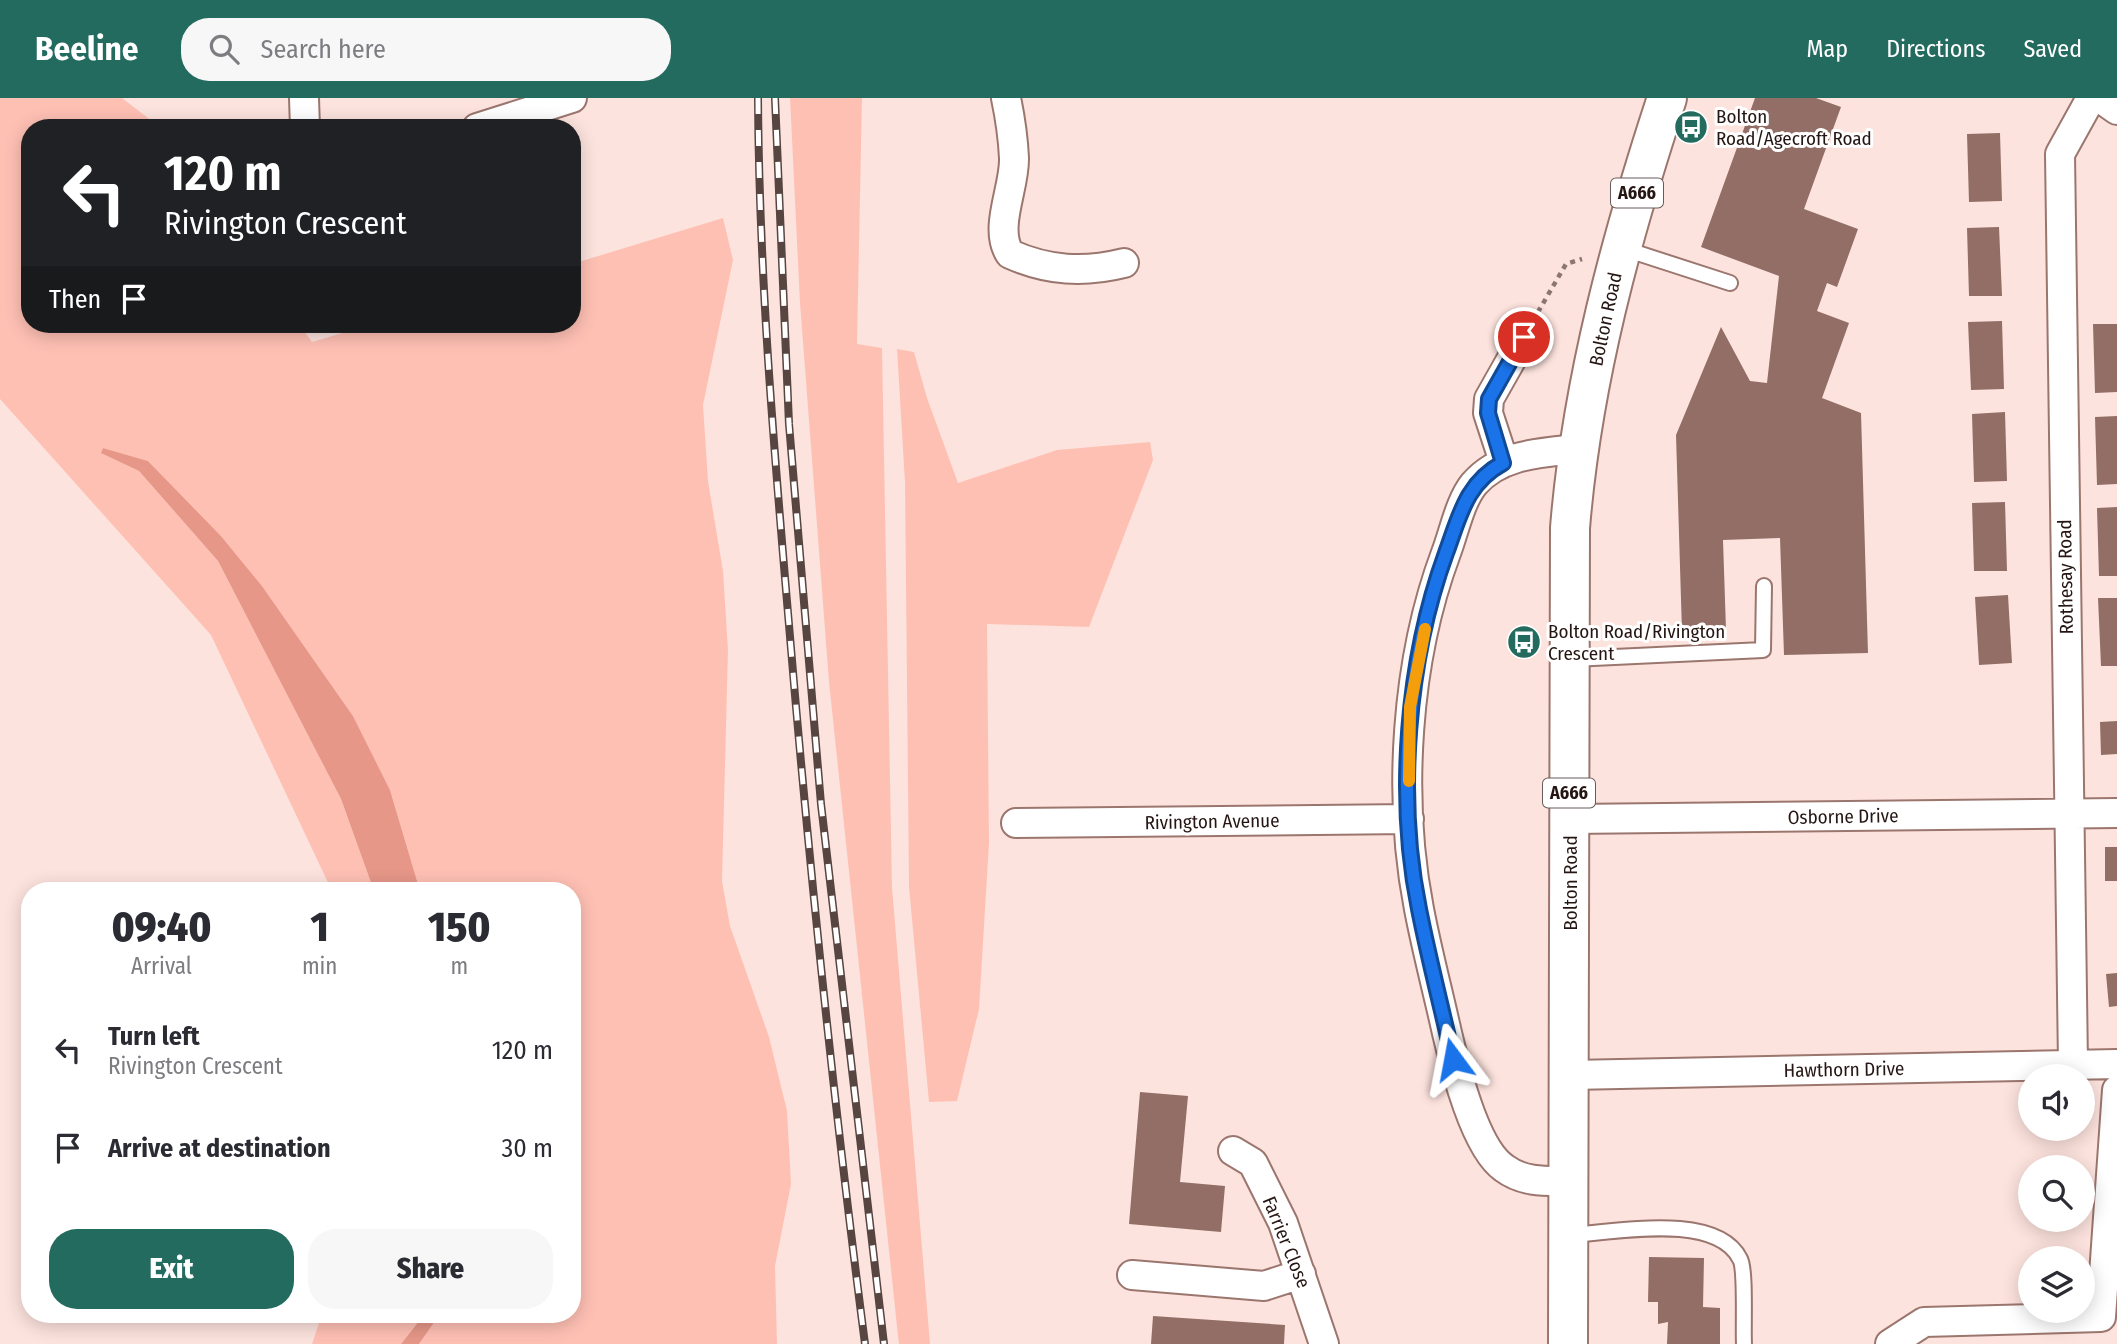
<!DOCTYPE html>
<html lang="en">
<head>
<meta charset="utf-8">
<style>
	:root { --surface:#fff; --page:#f7f7f7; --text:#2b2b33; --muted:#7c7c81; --accent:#236a5f }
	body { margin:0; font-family:"Fira Sans Condensed",sans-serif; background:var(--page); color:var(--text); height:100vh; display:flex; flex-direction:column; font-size:26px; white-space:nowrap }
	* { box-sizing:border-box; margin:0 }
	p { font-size:23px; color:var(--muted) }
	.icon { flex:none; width:38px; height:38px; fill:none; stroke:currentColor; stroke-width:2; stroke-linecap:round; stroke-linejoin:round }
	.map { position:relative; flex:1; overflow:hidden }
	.drawer { position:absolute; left:21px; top:784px; width:560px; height:441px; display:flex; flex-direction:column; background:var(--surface); border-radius:28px; box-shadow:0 4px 18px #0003 }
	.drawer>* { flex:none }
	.guide { position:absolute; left:21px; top:21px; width:560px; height:214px; border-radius:28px; box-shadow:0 4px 18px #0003; background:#202124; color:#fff; overflow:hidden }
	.fabs { position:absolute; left:2018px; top:966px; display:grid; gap:14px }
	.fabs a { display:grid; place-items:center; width:77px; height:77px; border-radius:50%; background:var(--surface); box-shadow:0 4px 18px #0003; font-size:35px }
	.pin { position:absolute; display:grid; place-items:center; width:60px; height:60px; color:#fff; margin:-30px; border:4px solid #fff; border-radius:50%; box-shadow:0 2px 7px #0007 }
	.me { position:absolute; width:77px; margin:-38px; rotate:347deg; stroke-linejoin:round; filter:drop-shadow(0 0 5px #0008) }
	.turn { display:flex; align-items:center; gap:24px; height:147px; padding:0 28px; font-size:32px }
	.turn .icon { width:91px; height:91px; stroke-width:2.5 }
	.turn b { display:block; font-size:49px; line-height:60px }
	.then { display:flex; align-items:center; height:66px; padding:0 28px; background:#0003; gap:14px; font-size:26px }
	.eta { display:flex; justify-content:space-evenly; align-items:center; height:119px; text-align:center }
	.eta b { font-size:42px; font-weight:800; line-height:49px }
	.button { display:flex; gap:14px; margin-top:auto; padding:14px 28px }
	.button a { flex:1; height:80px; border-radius:28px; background:var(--accent); color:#fff; font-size:28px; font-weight:800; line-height:80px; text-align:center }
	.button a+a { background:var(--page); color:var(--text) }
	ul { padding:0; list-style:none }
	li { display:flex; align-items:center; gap:21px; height:98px; padding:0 28px }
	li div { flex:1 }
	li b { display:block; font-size:26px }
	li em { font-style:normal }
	header { display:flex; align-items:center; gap:42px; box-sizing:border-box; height:98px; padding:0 35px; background:var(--accent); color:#fff }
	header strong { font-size:33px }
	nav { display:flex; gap:38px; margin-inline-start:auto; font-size:24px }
	.search { width:490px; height:63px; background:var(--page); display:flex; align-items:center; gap:18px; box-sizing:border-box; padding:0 24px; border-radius:28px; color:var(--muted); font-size:26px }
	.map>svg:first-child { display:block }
</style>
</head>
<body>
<header>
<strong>Beeline</strong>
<div class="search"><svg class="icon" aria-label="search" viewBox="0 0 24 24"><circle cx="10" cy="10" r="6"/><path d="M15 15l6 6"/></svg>Search here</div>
<nav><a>Map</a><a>Directions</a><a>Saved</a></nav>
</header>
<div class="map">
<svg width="2117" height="1246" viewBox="0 0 2117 1246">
	<rect width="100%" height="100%" fill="#fde3de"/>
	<path fill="#ffc0b4" d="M 0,0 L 122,0 L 161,30 L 30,30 L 30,226 L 299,226 L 312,244 L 373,226 L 572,226 L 572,166 L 723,120 L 733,162 L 703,307 L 708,383 L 723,473 L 728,552 L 722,783 L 730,828 L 769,939 L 787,1013 L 791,1086 L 775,1168 L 777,1246 L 419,1246 L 440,1216 L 572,1216 L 572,793 L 420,793 L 390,692 L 353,618 L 262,488 L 221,438 L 148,363 L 103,350 L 102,355 L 139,373 L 218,463 L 341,701 L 374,793 L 332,793 L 211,537 L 0,301 Z
		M 790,0 L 862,0 L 857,246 L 882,250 L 892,789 L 930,1246 L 899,1246 L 898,1238 L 829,584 L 800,205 Z
		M 897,251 L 914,254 L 927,300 L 958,385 L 1057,352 L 1150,344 L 1153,362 L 1089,529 L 987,526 L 989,745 L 979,911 L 957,1003 L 929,1004 L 909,789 L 905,385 Z
		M 322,1216 L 420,1216 L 419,1223 L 401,1246 L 312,1246 Z"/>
	<path fill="#e69788" d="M 103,350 L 148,363 L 221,438 L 262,488 L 353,618 L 390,692 L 420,793 L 374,793 L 341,701 L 218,463 L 139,373 L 101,355 Z
		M 420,1216 L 440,1216 L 419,1246 L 401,1246 L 419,1223 Z"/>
	<path fill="#926e66" d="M 1755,0 L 1816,0 L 1841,9 L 1804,111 L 1858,131 L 1837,189 L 1827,185 L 1817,213 L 1849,225 L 1822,300 L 1861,315 L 1868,555 L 1784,557 L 1780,440 L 1723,442 L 1726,532 L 1682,534 L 1676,337 L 1721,229 L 1750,283 L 1767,285 L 1779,178 L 1701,149 Z
		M 2000,35 L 2002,103 L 1969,104 L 1967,36 Z
		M 1999,129 L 2002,198 L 1969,198 L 1967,130 Z
		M 2002,223 L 2004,291 L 1971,292 L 1968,224 Z
		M 2093,226 L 2117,226 L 2117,294 L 2095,295 Z
		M 2005,314 L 2007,383 L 1974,384 L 1972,316 Z
		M 2117,318 L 2117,386 L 2097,387 L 2095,319 Z
		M 2005,404 L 2007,473 L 1974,473 L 1972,405 Z
		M 2117,409 L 2117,478 L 2099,478 L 2097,410 Z
		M 2008,497 L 2012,565 L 1979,567 L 1975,499 Z
		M 2098,500 L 2117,500 L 2117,568 L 2101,568 Z
		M 2117,623 L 2117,656 L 2101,657 L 2100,624 Z
		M 2105,749 L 2117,749 L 2117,783 L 2105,783 Z
		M 2117,875 L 2117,908 L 2109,909 L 2106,876 Z
		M 1140,994 L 1188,998 L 1180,1084 L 1225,1088 L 1221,1134 L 1129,1126 Z
		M 1649,1159 L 1704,1160 L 1703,1209 L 1720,1210 L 1720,1246 L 1667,1246 L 1668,1224 L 1658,1226 L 1658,1204 L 1648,1204 Z
		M 1153,1218 L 1285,1227 L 1284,1246 L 1151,1246 Z"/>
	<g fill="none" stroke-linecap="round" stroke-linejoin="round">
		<g stroke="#9b766e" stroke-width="18">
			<path id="service" d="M 1625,151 L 1730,185
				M 1572,561 L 1763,552 L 1764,488
				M 1569,1137 C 1612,1135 1716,1113 1740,1161 C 1746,1171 1743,1230 1744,1246"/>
		</g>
		<g stroke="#9b766e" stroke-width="32">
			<path id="minor" d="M 304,0 L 305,30
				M 1006,0 C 1010,19 1013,40 1014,60 C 1015,90 993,130 1010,156 C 1048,173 1084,175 1124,165
				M 2100,0 L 2117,12
				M 477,30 L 572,0
				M 1504,364 L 1488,315 L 1489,301 L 1524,239
				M 1570,721 L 2117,715
				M 1016,725 L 1409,721
				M 2073,966 L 2060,56 L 2091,0
				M 1571,977 L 2117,966
				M 1233,1053 L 1253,1065 L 1283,1125 L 1324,1246
				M 1570,1083 C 1547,1083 1524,1085 1504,1070 C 1475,1050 1455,969 1447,935 C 1438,894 1427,853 1419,811 C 1397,698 1406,562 1446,455 C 1454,434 1460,403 1474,386 C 1500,356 1540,355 1576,351
				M 1132,1177 L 1264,1188 L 1301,1176
				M 1890,1246 L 1924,1224 L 2101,1219 L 2117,992"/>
		</g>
		<g stroke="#9b766e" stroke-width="42">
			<path id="primary" d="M 1568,1246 L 1570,430 C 1582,283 1621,140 1667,0"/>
		</g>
		<path stroke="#8b7672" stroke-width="4.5" stroke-dasharray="5 5" stroke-linecap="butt" d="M 1538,214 L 1566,166 L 1582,161"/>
		<use href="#service" stroke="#fff" stroke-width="14"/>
		<use href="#minor" stroke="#fff" stroke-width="28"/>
		<use href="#primary" stroke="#fff" stroke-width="38"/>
		<g stroke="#564541" stroke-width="8">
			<path id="rail" d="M 758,0 C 759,176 774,352 789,527 C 809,767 834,1007 865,1246
				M 775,0 L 789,326 L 821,706 L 884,1246"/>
		</g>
		<use href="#rail" stroke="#fff" stroke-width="5" stroke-dasharray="16" stroke-linecap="butt"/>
	</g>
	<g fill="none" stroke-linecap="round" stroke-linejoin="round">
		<g stroke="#114b97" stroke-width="18">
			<path id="route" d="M 1453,961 C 1442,911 1429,862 1419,811 C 1396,699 1407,562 1446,455 C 1460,417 1466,385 1503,365 L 1488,315 L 1489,301 L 1524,239"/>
		</g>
		<use href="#route" stroke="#1a73e8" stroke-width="12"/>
		<path stroke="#f59e0b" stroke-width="12" d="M 1409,683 L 1410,609 L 1425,531"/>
	</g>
	<defs>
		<g id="bus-disc" transform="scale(1.75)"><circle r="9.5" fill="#236a5f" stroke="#fff"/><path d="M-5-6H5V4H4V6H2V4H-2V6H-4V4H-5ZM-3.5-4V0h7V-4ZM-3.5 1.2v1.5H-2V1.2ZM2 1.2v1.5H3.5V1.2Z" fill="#fff"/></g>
	</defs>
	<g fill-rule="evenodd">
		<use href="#bus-disc" x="1691" y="29"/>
		<use href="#bus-disc" x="1524" y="544"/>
	</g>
	<g text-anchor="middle" stroke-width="6" stroke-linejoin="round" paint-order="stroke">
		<g fill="#fff" stroke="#665c5a" stroke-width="2">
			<rect x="1611" y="80.5" width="52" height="29" rx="5"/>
			<rect x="1543" y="680.5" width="52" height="29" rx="5"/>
		</g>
		<g font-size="18" font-weight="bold" fill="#251613">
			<text x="1637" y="101">A666</text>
			<text x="1569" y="701">A666</text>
		</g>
		<g font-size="19" fill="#251613" stroke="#fff" text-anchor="start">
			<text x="1716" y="25">Bolton<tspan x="1716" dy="22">Road/Agecroft Road</tspan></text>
			<text x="1548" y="540">Bolton Road/Rivington<tspan x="1548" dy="22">Crescent</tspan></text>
		</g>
		<g font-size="19" fill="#251613" stroke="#fff">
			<text transform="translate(1605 221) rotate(-78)" y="7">Bolton Road</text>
			<text transform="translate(2065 479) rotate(-91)" y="7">Rothesay Road</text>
			<text transform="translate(1843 718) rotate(-1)" y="7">Osborne Drive</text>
			<text transform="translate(1212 723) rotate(-1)" y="7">Rivington Avenue</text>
			<text transform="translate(1570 785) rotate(-90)" y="7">Bolton Road</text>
			<text transform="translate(1844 971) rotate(-1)" y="7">Hawthorn Drive</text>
			<text transform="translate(1287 1144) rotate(68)" y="7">Farrier Close</text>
		</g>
	</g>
</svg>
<div class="fabs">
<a><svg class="icon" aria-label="sound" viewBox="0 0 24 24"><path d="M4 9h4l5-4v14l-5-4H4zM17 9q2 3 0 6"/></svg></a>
<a><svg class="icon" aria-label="search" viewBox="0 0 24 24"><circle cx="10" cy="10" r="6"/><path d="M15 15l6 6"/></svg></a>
<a><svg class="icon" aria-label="layers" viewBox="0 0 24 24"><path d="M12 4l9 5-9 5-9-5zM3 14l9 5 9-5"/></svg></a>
</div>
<div class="pin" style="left:1524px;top:239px;background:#d93025"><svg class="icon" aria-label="arrive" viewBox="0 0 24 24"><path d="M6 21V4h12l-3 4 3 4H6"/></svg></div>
<svg class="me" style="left:1453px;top:961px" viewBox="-20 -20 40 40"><path d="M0-17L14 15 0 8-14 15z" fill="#1a73e8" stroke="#fff" stroke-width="4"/></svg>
<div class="guide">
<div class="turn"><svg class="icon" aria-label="left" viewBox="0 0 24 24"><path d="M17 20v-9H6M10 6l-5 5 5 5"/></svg><div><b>120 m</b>Rivington Crescent</div></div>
<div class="then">Then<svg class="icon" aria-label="arrive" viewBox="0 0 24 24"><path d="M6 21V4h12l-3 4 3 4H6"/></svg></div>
</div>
<section class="drawer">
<div class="eta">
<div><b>09:40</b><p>Arrival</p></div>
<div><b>1</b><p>min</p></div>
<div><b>150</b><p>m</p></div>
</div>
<ul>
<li><svg class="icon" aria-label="left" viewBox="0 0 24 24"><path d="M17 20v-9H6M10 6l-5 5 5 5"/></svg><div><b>Turn left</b><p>Rivington Crescent</p></div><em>120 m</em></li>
<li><svg class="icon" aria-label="arrive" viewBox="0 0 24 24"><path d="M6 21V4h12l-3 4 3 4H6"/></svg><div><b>Arrive at destination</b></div><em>30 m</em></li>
</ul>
<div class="button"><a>Exit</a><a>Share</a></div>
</section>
</div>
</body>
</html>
